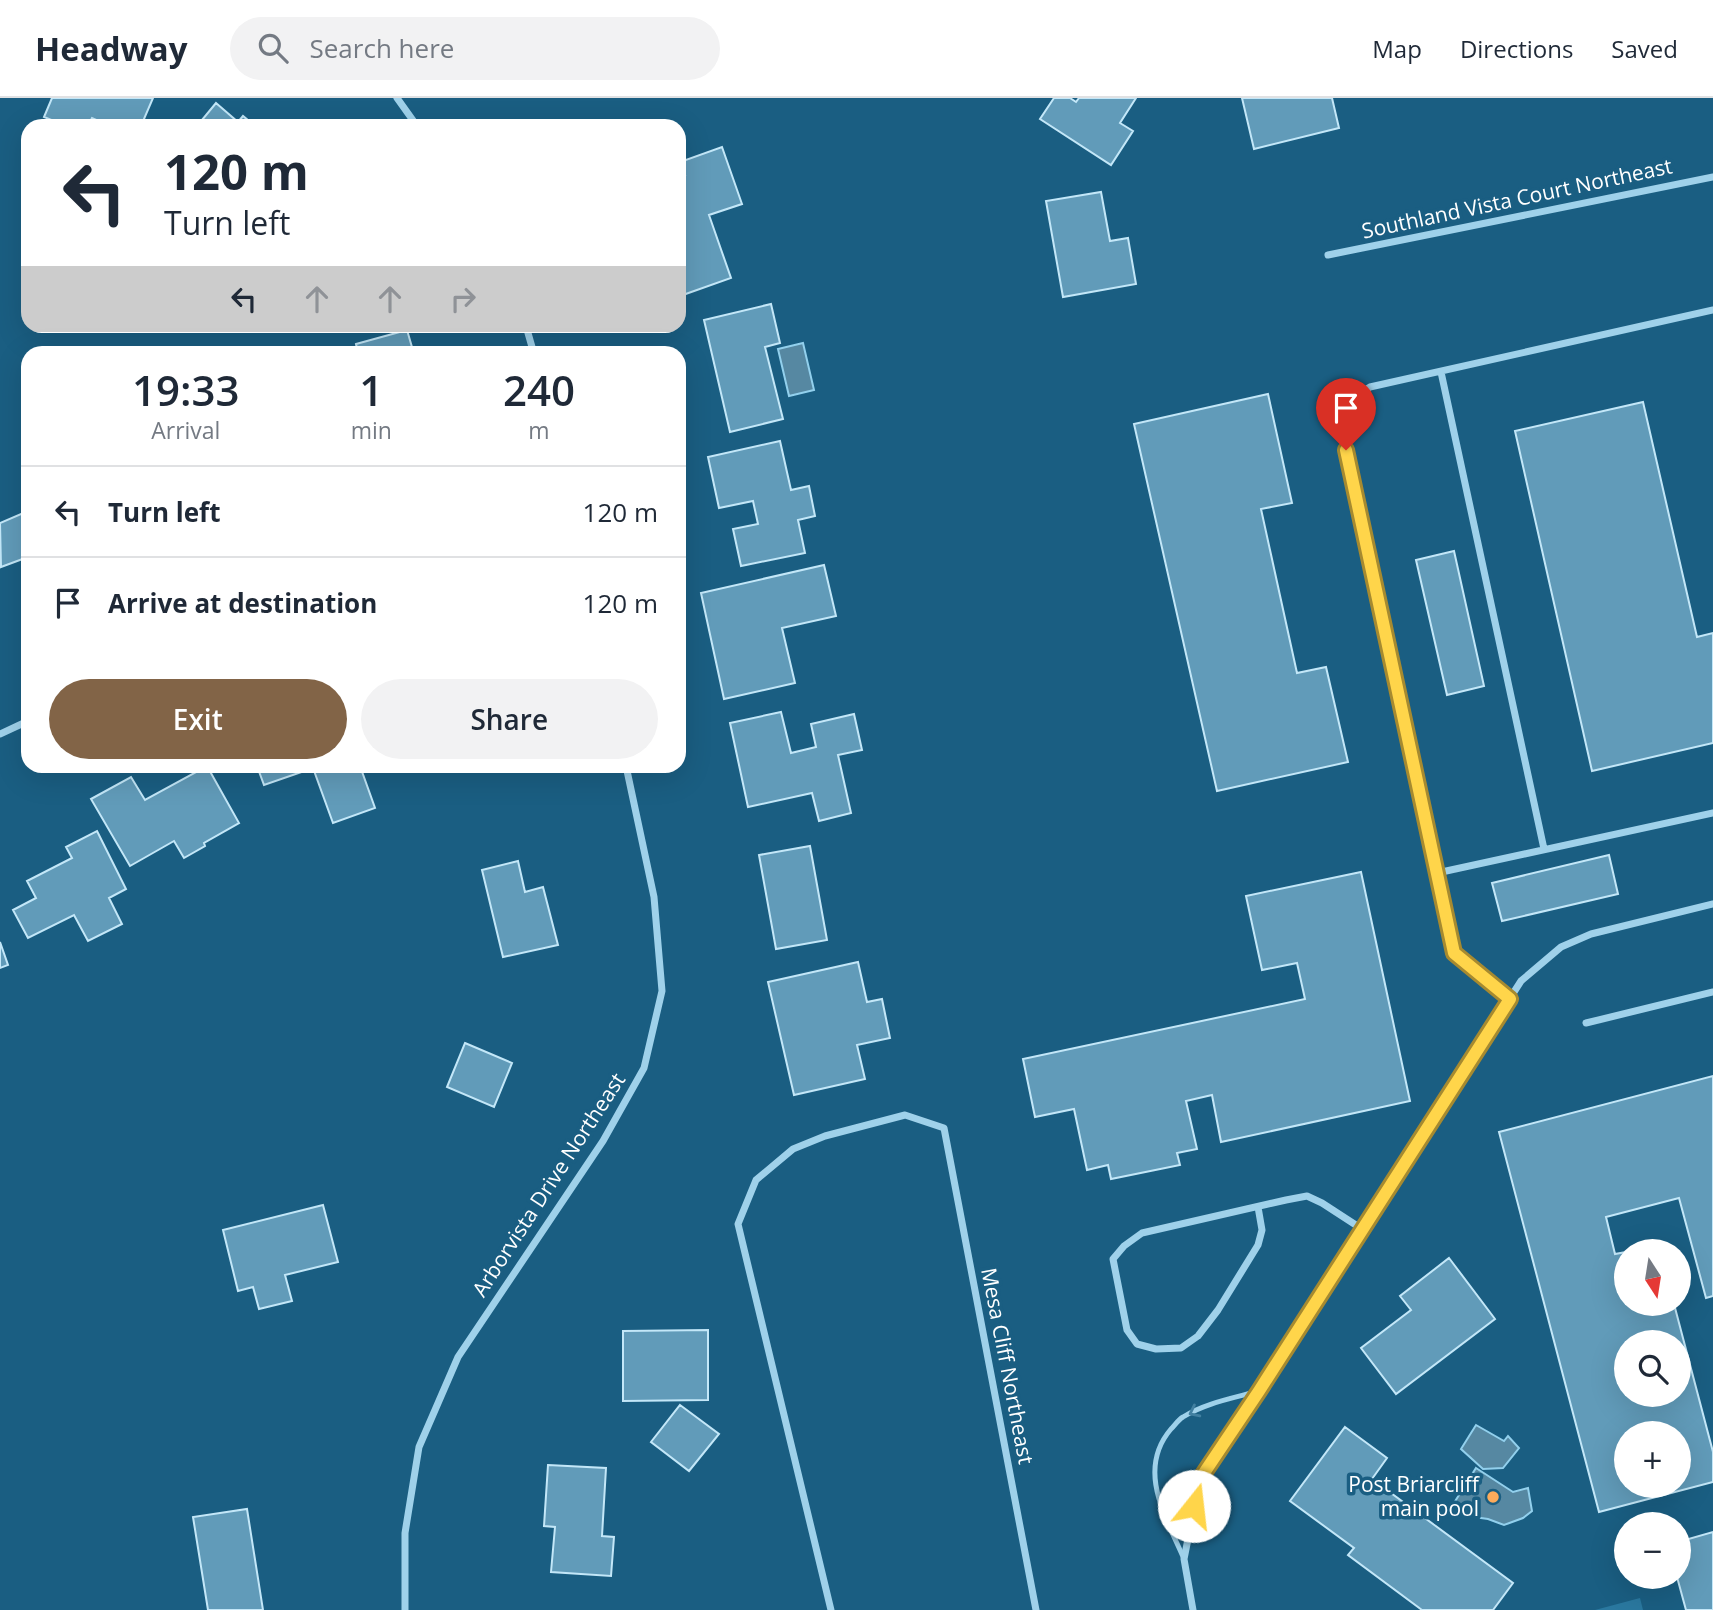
<!DOCTYPE html>
<html lang="en">
<head>
<meta charset="utf-8">
<style>
	:root { --surface:#fff; --page:#f2f2f3; --text:#1f2937; --muted:#747a83; --line:#e0e1e3; --accent:#826447 }
	body { margin:0; font-family:"Open Sans",sans-serif; background:var(--page); color:var(--text); height:100vh; display:flex; flex-direction:column; font-size:26px; white-space:nowrap }
	* { box-sizing:border-box; margin:0 }
	p { font-size:23px; color:var(--muted) }
	.icon { flex:none; width:38px; height:38px; fill:none; stroke:currentColor; stroke-width:2; stroke-linecap:round; stroke-linejoin:round }
	.map { position:relative; flex:1; overflow:hidden }
	.panel { position:absolute; left:21px; top:248px; width:665px; height:427px; display:flex; flex-direction:column; background:var(--surface); border-radius:21px; box-shadow:0 7px 28px #0002 }
	.panel>* { flex:none }
	.banner { position:absolute; left:21px; top:21px; width:665px; height:214px; border-radius:21px; box-shadow:0 7px 28px #0002; background:#fff; color:var(--text); overflow:hidden }
	.needle { width:46px; rotate:168deg }
	.tools { position:absolute; left:1614px; top:1141px; display:grid; gap:14px }
	.tools a { display:grid; place-items:center; width:77px; height:77px; border-radius:50%; background:var(--surface); box-shadow:0 7px 28px #0002; font-size:35px }
	.pin { position:absolute; display:grid; place-items:center; width:60px; height:60px; color:#fff; margin:-72px -30px; border-radius:50% 50% 50% 0; rotate:-45deg; box-shadow:0 0 7px #0007 }
	.pin .icon { rotate:45deg }
	.me { position:absolute; width:77px; margin:-38px; rotate:16deg; stroke-linejoin:round; filter:drop-shadow(0 0 5px #0008) }
	.turn { display:flex; align-items:center; gap:24px; height:147px; padding:0 28px; font-size:32px }
	.turn .icon { width:91px; height:91px; stroke-width:2.5 }
	.turn b { display:block; font-size:49px; line-height:60px }
	.lanes { display:flex; align-items:center; height:66px; padding:0 28px; background:#0003; justify-content:center; gap:35px; direction:ltr }
	.lanes .off { opacity:.35 }
	.eta { display:flex; justify-content:space-evenly; align-items:center; height:119px; text-align:center }
	.eta b { font-size:42px; font-weight:600; line-height:49px }
	.primary-button { display:flex; gap:14px; margin-top:auto; padding:14px 28px }
	.primary-button a { flex:1; height:80px; border-radius:42px; background:var(--accent); color:#fff; font-size:28px; font-weight:600; line-height:80px; text-align:center }
	.primary-button a+a { background:var(--page); color:var(--text) }
	ul { padding:0; list-style:none }
	li { display:flex; align-items:center; gap:21px; height:91px; padding:0 28px; border-top:2px solid var(--line) }
	li div { flex:1 }
	li b { display:block; font-size:26px }
	li em { font-style:normal }
	header { display:flex; align-items:center; gap:42px; box-sizing:border-box; height:98px; padding:0 35px; background:var(--surface); border-bottom:2px solid var(--line) }
	header strong { font-size:33px }
	nav { display:flex; gap:38px; margin-inline-start:auto; font-size:24px }
	.search { width:490px; height:63px; background:var(--page); display:flex; align-items:center; gap:18px; box-sizing:border-box; padding:0 24px; border-radius:38px; color:var(--muted); font-size:26px }
	.map>svg:first-child { display:block }
</style>
</head>
<body>
<header>
<strong>Headway</strong>
<div class="search"><svg class="icon" aria-label="search" viewBox="0 0 24 24"><circle cx="10" cy="10" r="6"/><path d="M15 15l6 6"/></svg>Search here</div>
<nav><a>Map</a><a>Directions</a><a>Saved</a></nav>
</header>
<div class="map">
<svg width="1713" height="1512" viewBox="0 0 1713 1512">
	<rect width="100%" height="100%" fill="#1a5e82"/>
	<path fill="#2a789f" d="M 1640,1500 L 1643,1512 L 1595,1512 Z"/>
	<path fill="#5688a2" stroke="#92d0ed" stroke-width="2" d="M 803,245 L 814,292 L 789,298 L 778,251 Z
		M 1476,1327 L 1504,1343 L 1508,1338 L 1519,1350 L 1503,1370 L 1483,1371 L 1461,1351 Z
		M 1476,1370 L 1513,1394 L 1528,1390 L 1532,1413 L 1523,1420 L 1504,1427 L 1488,1421 L 1474,1419 L 1454,1405 Z"/>
	<path fill="#619bb9" stroke="#c3e7f8" stroke-width="2" fill-rule="evenodd" d="M 52,0 L 153,0 L 141,28 L 110,28 L 92,20 L 88,28 L 66,28 L 44,19 Z
		M 1054,0 L 1070,0 L 1076,4 L 1079,0 L 1136,0 L 1120,25 L 1133,33 L 1111,67 L 1040,21 Z
		M 1242,0 L 1332,0 L 1339,30 L 1254,51 Z
		M 216,5 L 238,24 L 243,18 L 255,28 L 197,28 Z
		M 722,49 L 742,106 L 709,117 L 731,180 L 680,198 L 679,79 L 685,77 L 680,64 Z
		M 1101,94 L 1110,143 L 1128,140 L 1136,186 L 1063,199 L 1046,103 Z
		M 771,206 L 780,245 L 765,249 L 783,321 L 730,334 L 704,222 Z
		M 407,232 L 414,256 L 358,256 L 356,246 Z
		M 1268,296 L 1292,405 L 1261,411 L 1297,575 L 1326,569 L 1348,664 L 1217,693 L 1134,326 Z
		M 1643,304 L 1697,539 L 1713,535 L 1713,645 L 1592,673 L 1515,333 Z
		M 780,343 L 791,392 L 809,388 L 815,418 L 798,422 L 805,455 L 741,468 L 733,431 L 758,426 L 753,403 L 719,410 L 708,359 Z
		M 28,413 L 28,459 L 1,469 L 0,425 Z
		M 1454,453 L 1484,588 L 1447,597 L 1416,462 Z
		M 824,467 L 836,518 L 782,530 L 795,585 L 724,601 L 701,495 Z
		M 781,614 L 791,655 L 816,649 L 811,626 L 854,616 L 862,652 L 838,657 L 851,715 L 819,723 L 812,695 L 748,709 L 730,625 Z
		M 207,668 L 239,725 L 204,745 L 205,748 L 184,760 L 174,743 L 130,768 L 91,701 L 131,679 L 145,702 Z
		M 257,668 L 360,668 L 375,710 L 333,725 L 313,670 L 264,687 Z
		M 97,733 L 126,791 L 109,800 L 122,826 L 88,843 L 74,817 L 28,840 L 13,812 L 36,800 L 27,783 L 72,760 L 66,749 Z
		M 810,748 L 827,842 L 776,851 L 759,757 Z
		M 1609,757 L 1618,796 L 1502,823 L 1492,785 Z
		M 518,763 L 525,794 L 543,789 L 558,847 L 503,859 L 482,772 Z
		M 1361,774 L 1410,1003 L 1221,1044 L 1212,997 L 1186,1003 L 1197,1051 L 1177,1055 L 1180,1067 L 1111,1081 L 1108,1067 L 1087,1072 L 1074,1011 L 1035,1019 L 1023,961 L 1305,901 L 1297,865 L 1262,872 L 1246,798 Z
		M 0,844 L 8,867 L 0,870 Z
		M 858,864 L 867,904 L 882,901 L 890,940 L 857,947 L 865,981 L 794,997 L 768,884 Z
		M 465,945 L 512,965 L 494,1009 L 447,989 Z
		M 1713,978 L 1713,1198 L 1706,1200 L 1679,1100 L 1606,1119 L 1615,1156 L 1626,1154 L 1626,1206 L 1674,1206 L 1713,1354 L 1713,1384 L 1599,1414 L 1499,1034 ZM 1626,1244 L 1678,1244 L 1678,1297 L 1626,1297 ZM 1626,1335 L 1678,1335 L 1678,1388 L 1626,1388 Z
		M 323,1107 L 338,1164 L 285,1177 L 292,1203 L 259,1211 L 253,1189 L 238,1193 L 223,1132 Z
		M 1658,1145 L 1660,1153 L 1627,1153 Z
		M 1449,1160 L 1495,1221 L 1396,1296 L 1361,1250 L 1411,1212 L 1400,1198 Z
		M 708,1232 L 708,1302 L 623,1303 L 623,1233 Z
		M 680,1307 L 719,1336 L 689,1373 L 651,1344 Z
		M 1345,1329 L 1387,1360 L 1372,1381 L 1513,1485 L 1493,1512 L 1422,1512 L 1348,1457 L 1354,1450 L 1290,1403 Z
		M 548,1367 L 606,1370 L 602,1438 L 614,1439 L 611,1478 L 551,1474 L 555,1429 L 544,1428 Z
		M 247,1411 L 263,1512 L 208,1512 L 193,1419 Z
		M 1713,1434 L 1713,1512 L 1686,1512 L 1677,1479 L 1678,1444 Z"/>
	<g fill="none" stroke-linecap="round" stroke-linejoin="round">
		<path stroke="#9fd1ea" stroke-width="5" d="M 1184,1461 C 1166,1419 1136,1372 1171,1331 C 1175,1327 1178,1322 1183,1319 C 1205,1305 1234,1300 1259,1293"/>
		<path stroke="#9fd1ea" stroke-width="7" d="M 397,0 L 417,28
			M 1328,157 L 1713,79
			M 1713,212 L 1370,289 L 1347,304 L 1341,326 L 1437,775 L 1713,715
			M 526,228 L 534,256
			M 1441,274 L 1544,751
			M 0,636 L 28,623
			M 1437,775 L 1454,855 L 1509,901
			M 1586,925 L 1713,894
			M 1258,1109 L 1262,1132 L 1258,1147 L 1218,1212 L 1198,1238 L 1181,1250 L 1156,1251 L 1137,1246 L 1127,1232 L 1113,1161 L 1124,1148 L 1142,1135 L 1286,1102 L 1307,1098 L 1322,1105 L 1362,1131
			M 405,1512 L 405,1435 L 419,1349 L 458,1259 L 603,1043 L 644,970 L 662,893 L 654,799 L 626,668
			M 831,1512 L 738,1126 L 756,1082 L 793,1051 L 825,1038 L 905,1017 L 944,1030 L 1036,1512
			M 1193,1512 L 1184,1461 L 1200,1381 L 1259,1293 L 1521,883 L 1561,849 L 1591,836 L 1713,806"/>
	</g>
	<defs><path id="oneway-chevron" d="M-2-3.5L2.5 0L-2 3.5" fill="none" stroke-width="1.6" stroke-linecap="round" stroke-linejoin="round" transform="scale(1.75)"/></defs>
	<use stroke="#4280a1" href="#oneway-chevron" transform="translate(1194 1314) rotate(154)"/>
	<g fill="none" stroke-linecap="round" stroke-linejoin="round">
		<g stroke="#a68a30" stroke-width="18">
			<path id="route" d="M 1194,1408 L 1200,1381 L 1259,1293 L 1510,901 L 1454,855 L 1346,352"/>
		</g>
		<use href="#route" stroke="#ffd54a" stroke-width="12"/>
	</g>
	<circle fill="#fcab5b" stroke="#1a5e82" stroke-width="2.5" cx="1493" cy="1399" r="7"/>
	<g text-anchor="middle" stroke-width="7" stroke-linejoin="round" paint-order="stroke">
		<g font-size="21" fill="#fff" stroke="#1a5e82">
			<text transform="translate(1517 101) rotate(-12)" y="7">Southland Vista Court Northeast</text>
			<text transform="translate(549 1087) rotate(-57)" y="7">Arborvista Drive Northeast</text>
			<text transform="translate(1007 1268) rotate(79)" y="7">Mesa Cliff Northeast</text>
		</g>
		<g font-size="21" fill="#fff" stroke="#1a5e82" text-anchor="end">
			<text x="1479" y="1394">Post Briarcliff<tspan x="1479" dy="24">main pool</tspan></text>
		</g>
	</g>
</svg>
<div class="tools">
<a><svg class="needle" viewBox="-14 -14 28 28"><path d="M0-13l5 13h-10z" fill="#e53935"/><path d="M0 13l5-13h-10z" fill="#747a83"/></svg></a>
<a><svg class="icon" aria-label="search" viewBox="0 0 24 24"><circle cx="10" cy="10" r="6"/><path d="M15 15l6 6"/></svg></a>
<a>+</a>
<a>−</a>
</div>
<div class="pin" style="left:1346px;top:352px;background:#d93025"><svg class="icon" aria-label="arrive" viewBox="0 0 24 24"><path d="M6 21V4h12l-3 4 3 4H6"/></svg></div>
<svg class="me" style="left:1194px;top:1408px" viewBox="-20 -20 40 40"><circle r="19" fill="#fff"/><path d="M0-13L10 11 0 6-10 11z" fill="#ffd54a"/></svg>
<div class="banner">
<div class="turn"><svg class="icon" aria-label="left" viewBox="0 0 24 24"><path d="M17 20v-9H6M10 6l-5 5 5 5"/></svg><div><b>120 m</b>Turn left</div></div>
<div class="lanes"><svg class="icon" aria-label="left" viewBox="0 0 24 24"><path d="M17 20v-9H6M10 6l-5 5 5 5"/></svg><svg class="icon off" aria-label="ahead" viewBox="0 0 24 24"><path d="M12 20V5M6 11l6-6 6 6"/></svg><svg class="icon off" aria-label="ahead" viewBox="0 0 24 24"><path d="M12 20V5M6 11l6-6 6 6"/></svg><svg class="icon off" aria-label="right" viewBox="0 0 24 24"><path d="M7 20v-9h11M14 6l5 5-5 5"/></svg></div>
</div>
<section class="panel">
<div class="eta">
<div><b>19:33</b><p>Arrival</p></div>
<div><b>1</b><p>min</p></div>
<div><b>240</b><p>m</p></div>
</div>
<ul>
<li><svg class="icon" aria-label="left" viewBox="0 0 24 24"><path d="M17 20v-9H6M10 6l-5 5 5 5"/></svg><div><b>Turn left</b></div><em>120 m</em></li>
<li><svg class="icon" aria-label="arrive" viewBox="0 0 24 24"><path d="M6 21V4h12l-3 4 3 4H6"/></svg><div><b>Arrive at destination</b></div><em>120 m</em></li>
</ul>
<div class="primary-button"><a>Exit</a><a>Share</a></div>
</section>
</div>
</body>
</html>
